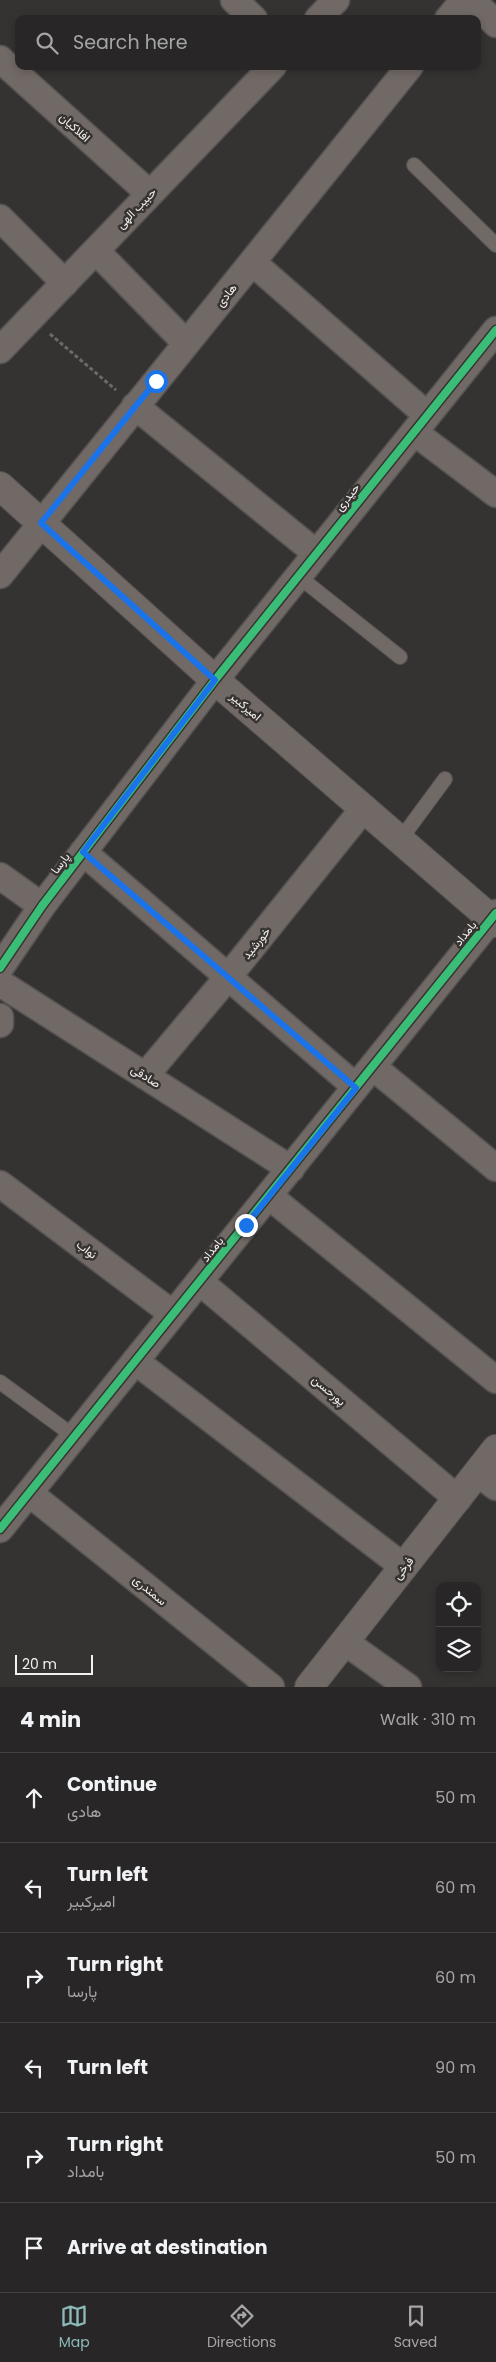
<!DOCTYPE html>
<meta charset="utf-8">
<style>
:root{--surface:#282626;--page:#343232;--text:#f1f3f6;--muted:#a5a5a7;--line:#444343;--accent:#8bbbb9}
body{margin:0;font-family:Poppins,Vazirmatn,sans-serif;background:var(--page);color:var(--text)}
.controls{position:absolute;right:15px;bottom:15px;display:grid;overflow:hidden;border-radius:10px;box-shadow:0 2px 8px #0003}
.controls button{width:45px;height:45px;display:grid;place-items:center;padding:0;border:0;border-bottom:1px solid var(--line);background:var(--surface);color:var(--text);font:25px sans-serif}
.scale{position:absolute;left:15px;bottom:12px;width:78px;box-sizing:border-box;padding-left:5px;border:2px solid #f3f0f0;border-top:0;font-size:14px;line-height:18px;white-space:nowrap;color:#f3f0f0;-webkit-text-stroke:4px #363331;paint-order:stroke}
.stop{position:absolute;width:15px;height:15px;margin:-11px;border:4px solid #1a73e8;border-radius:50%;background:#fff}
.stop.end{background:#1a73e8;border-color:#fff;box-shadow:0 1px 5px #0008}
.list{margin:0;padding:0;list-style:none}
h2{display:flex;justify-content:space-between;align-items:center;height:65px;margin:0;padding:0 20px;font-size:21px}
h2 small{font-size:16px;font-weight:400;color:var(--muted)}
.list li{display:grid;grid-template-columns:32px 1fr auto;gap:15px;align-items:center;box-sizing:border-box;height:90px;padding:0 20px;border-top:1px solid var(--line)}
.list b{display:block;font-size:19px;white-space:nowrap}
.list p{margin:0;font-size:16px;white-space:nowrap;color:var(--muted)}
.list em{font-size:16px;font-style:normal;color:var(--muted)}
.icon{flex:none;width:28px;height:28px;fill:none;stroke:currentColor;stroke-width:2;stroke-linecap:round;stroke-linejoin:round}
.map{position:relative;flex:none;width:496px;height:1687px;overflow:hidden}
.search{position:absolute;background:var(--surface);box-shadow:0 2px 8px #0003;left:15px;right:15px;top:15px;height:55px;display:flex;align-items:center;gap:12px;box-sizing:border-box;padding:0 18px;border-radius:10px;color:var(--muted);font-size:19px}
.sheet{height:605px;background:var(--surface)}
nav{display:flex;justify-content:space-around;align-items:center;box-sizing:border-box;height:70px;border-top:1px solid var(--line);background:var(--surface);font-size:14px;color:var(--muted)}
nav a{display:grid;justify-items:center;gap:2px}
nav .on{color:var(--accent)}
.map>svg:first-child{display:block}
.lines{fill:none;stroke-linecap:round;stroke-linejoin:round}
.service-casing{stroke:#535151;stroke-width:16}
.minor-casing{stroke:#535151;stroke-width:29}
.tertiary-casing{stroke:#535151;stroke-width:30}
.path{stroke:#6e6965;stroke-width:3;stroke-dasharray:4 2.5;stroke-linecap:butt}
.service{stroke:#716965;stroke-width:14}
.minor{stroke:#716965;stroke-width:26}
.tertiary{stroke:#716965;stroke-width:28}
.cycleway-casing{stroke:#363331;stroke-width:11}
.cycleway{stroke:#3abd76;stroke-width:8}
.route{stroke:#1a73e8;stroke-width:6}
.labels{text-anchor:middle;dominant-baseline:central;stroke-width:5;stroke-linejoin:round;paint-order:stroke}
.street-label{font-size:12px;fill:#f3f0f0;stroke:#363331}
</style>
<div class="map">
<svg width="496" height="1687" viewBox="0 0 496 1687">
<rect width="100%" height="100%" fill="#353332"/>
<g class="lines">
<defs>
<path id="service" d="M 414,165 L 496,245
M 298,576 L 400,657
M 400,840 L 445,779
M 0,1382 L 75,1437"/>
<path id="minor" d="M 234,0 L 254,19
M 472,0 L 496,24
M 318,19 L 336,0
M 448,19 L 464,0
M 0,59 L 150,194
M 0,218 L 65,283
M 96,251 L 186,343
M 252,262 L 427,415
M 0,350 L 273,66
M 135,406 L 316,553
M 414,432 L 496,494
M 0,575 L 410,66
M 83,852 L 356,1087
M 0,876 L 42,906
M 0,968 L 42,906 L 215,680 L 496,330
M 0,983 L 291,1169
M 0,1017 L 0,1024
M 373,1067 L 496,1168
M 145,1076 L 228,977 L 364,808
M 0,1184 L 173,1314
M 269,1196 L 496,1380
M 200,1282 L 458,1499
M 135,1361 L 404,1567
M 478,1473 L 496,1487
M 29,1493 L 271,1687
M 0,1529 L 496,913
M 345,1642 L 408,1687"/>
<path id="tertiary" d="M 0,486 L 215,680 L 496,923
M 309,1687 L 496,1449"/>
</defs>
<!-- service casing -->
<use href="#service" class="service-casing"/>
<!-- minor casing -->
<use href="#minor" class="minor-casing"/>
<!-- tertiary casing -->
<use href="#tertiary" class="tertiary-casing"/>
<!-- path -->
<path class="path" d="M 50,334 L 116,390"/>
<!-- service -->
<use href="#service" class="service"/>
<!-- minor -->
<use href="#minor" class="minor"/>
<!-- tertiary -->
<use href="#tertiary" class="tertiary"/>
<defs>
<path id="cycleway" d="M 0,968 L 42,906 L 215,680 L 496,330
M 0,1529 L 496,913"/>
</defs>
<!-- cycleway casing -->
<use href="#cycleway" class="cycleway-casing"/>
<!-- cycleway -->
<use href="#cycleway" class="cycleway"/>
</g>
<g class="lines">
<!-- route -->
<path class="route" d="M 156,381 L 41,523 L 215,680 L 83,852 L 356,1088 L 246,1225"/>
</g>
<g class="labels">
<!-- street labels -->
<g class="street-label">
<text transform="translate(75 127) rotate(42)">افلاکیان</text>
<text transform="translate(136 208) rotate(-46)">حبیب الهی</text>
<text transform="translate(226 295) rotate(-51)">هادی</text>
<text transform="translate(347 497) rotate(-51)">حیدری</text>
<text transform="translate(246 706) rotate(41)">امیرکبیر</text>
<text transform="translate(60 863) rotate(-53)">پارسا</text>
<text transform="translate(465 933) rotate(-51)">بامداد</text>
<text transform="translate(256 943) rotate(-51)">خورشید</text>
<text transform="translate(146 1076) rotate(32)">صادقی</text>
<text transform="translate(87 1249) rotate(37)">نواب</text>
<text transform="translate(212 1249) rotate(-51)">بامداد</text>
<text transform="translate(329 1390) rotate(40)">پورحسن</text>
<text transform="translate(403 1568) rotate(-52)">فرخی</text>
<text transform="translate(150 1590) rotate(39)">سمندری</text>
</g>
</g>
</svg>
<div class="controls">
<button><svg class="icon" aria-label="locate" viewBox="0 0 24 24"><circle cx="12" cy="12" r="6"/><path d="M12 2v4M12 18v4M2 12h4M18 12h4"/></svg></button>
<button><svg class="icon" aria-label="layers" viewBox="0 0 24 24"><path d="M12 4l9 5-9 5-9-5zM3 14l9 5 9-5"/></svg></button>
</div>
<div class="scale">20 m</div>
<div class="stop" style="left:156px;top:381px"></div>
<div class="stop end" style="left:246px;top:1225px"></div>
<div class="search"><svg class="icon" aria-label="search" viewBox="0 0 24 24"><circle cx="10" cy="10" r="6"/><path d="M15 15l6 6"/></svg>Search here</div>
</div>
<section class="sheet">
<h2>4 min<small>Walk · 310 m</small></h2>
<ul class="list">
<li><svg class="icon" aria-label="ahead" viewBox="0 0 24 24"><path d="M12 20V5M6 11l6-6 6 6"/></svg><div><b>Continue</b><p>هادی</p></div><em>50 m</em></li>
<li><svg class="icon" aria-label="left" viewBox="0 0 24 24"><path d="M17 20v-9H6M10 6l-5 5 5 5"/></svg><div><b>Turn left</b><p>امیرکبیر</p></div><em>60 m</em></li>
<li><svg class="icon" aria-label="right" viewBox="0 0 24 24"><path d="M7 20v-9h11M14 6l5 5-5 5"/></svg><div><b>Turn right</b><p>پارسا</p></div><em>60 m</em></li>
<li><svg class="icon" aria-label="left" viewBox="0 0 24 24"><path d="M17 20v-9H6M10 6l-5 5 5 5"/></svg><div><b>Turn left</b></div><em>90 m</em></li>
<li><svg class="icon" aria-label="right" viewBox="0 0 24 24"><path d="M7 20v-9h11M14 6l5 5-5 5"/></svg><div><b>Turn right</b><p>بامداد</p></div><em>50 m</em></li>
<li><svg class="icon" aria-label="arrive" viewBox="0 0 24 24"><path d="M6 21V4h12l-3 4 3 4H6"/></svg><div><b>Arrive at destination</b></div></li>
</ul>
</section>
<nav>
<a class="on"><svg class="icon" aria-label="map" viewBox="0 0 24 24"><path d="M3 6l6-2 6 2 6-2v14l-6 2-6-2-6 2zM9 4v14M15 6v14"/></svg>Map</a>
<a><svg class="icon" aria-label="directions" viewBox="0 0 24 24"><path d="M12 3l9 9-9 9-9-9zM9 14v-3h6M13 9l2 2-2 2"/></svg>Directions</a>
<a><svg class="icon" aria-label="saved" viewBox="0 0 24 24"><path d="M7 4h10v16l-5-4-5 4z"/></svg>Saved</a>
</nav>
